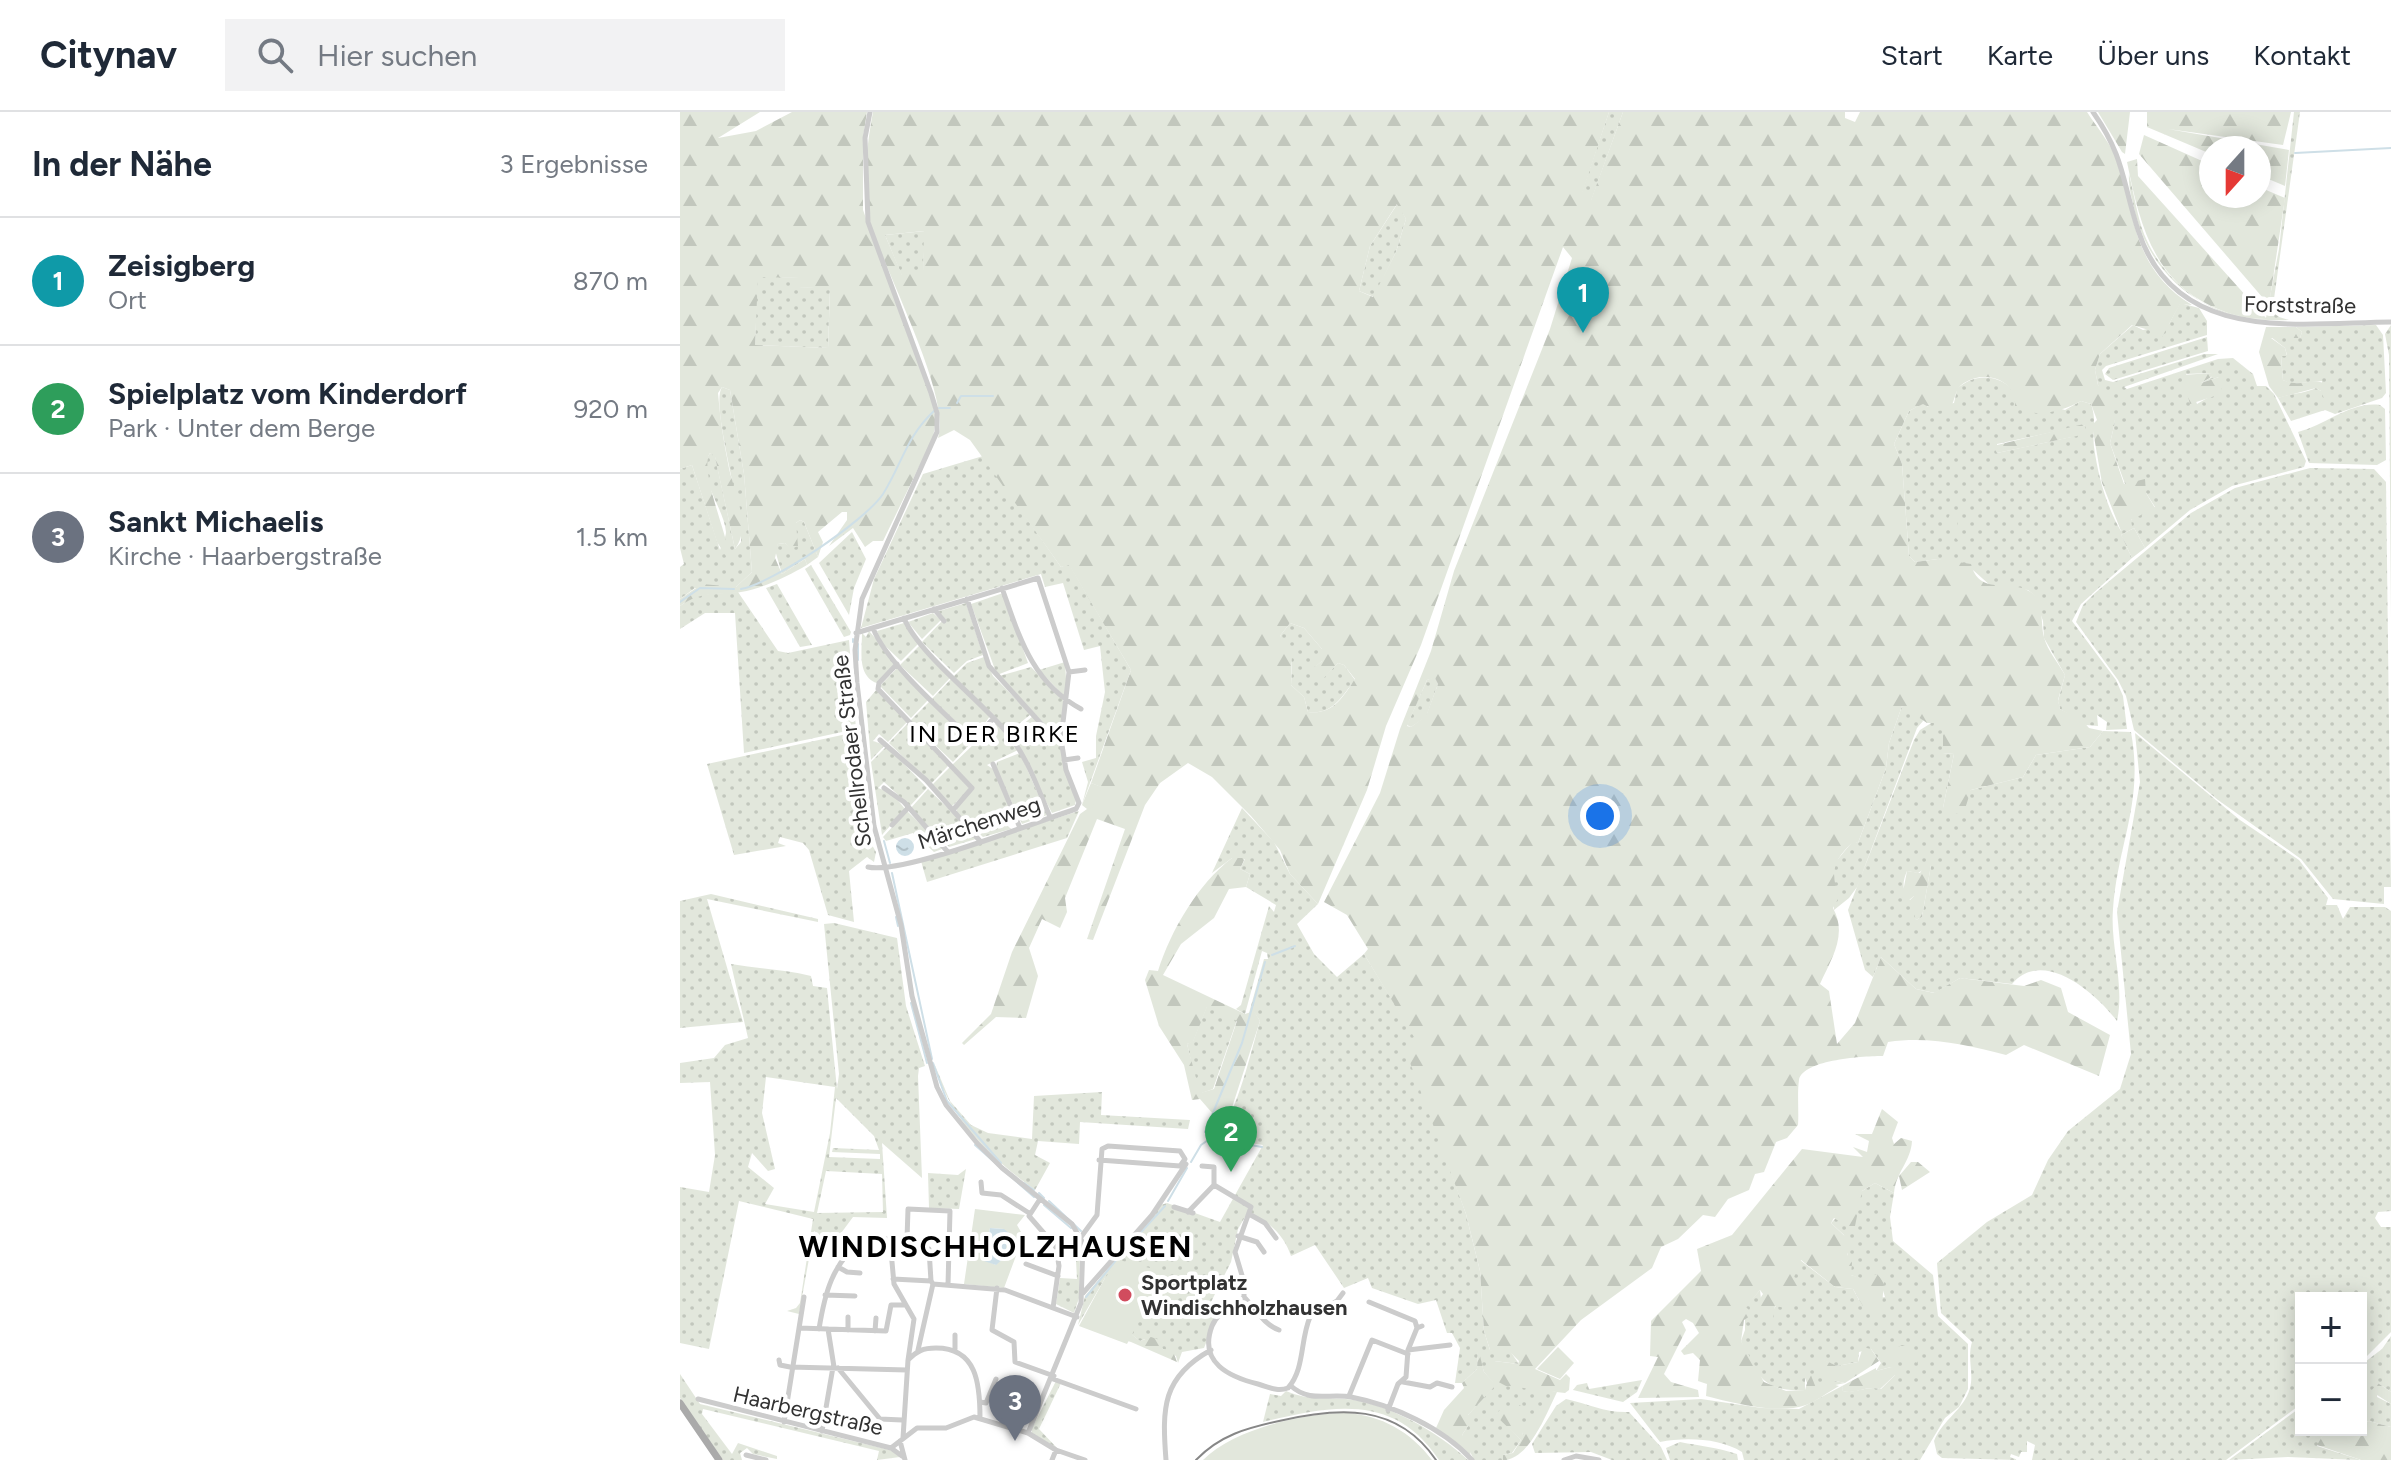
<!DOCTYPE html>
<html lang="de">
<meta charset="utf-8">
<style>
:root{--surface:#fff;--page:#f2f2f3;--text:#1f2937;--muted:#747a83;--line:#e0e1e3;--accent:#b45309}
body{margin:0;font-family:Figtree,sans-serif;background:var(--page);color:var(--text)}
.controls{position:absolute;right:24px;bottom:24px;display:grid;overflow:hidden;border-radius:0px;box-shadow:0 4px 20px #0003}
.controls button{width:72px;height:72px;display:grid;place-items:center;padding:0;border:0;border-bottom:2px solid var(--line);background:var(--surface);color:var(--text);font:40px sans-serif}
.compass{position:absolute;left:1519px;top:24px;width:72px;height:72px;border-radius:50%;background:var(--surface);box-shadow:0 4px 20px #0003;rotate:201deg}
.you{position:absolute;left:920px;top:704px;width:28px;height:28px;margin:-20px;border:6px solid #fff;border-radius:50%;background:#1a73e8;box-shadow:0 0 0 12px #1a73e833}
.badge{display:grid;place-items:center;width:52px;height:52px;border-radius:50%;background:var(--accent);color:#fff;font-size:26px;font-weight:700}
.pin{position:absolute;translate:-50% -66px;filter:drop-shadow(0 2px 4px #0008)}
.pin::after{content:'';position:absolute;top:42px;width:28px;height:24px;background:inherit;clip-path:polygon(0 0,100% 0,50% 100%)}
.list{margin:0;padding:0;list-style:none}
h2{display:flex;justify-content:space-between;align-items:center;height:104px;margin:0;padding:0 32px;font-size:34px}
h2 small{font-size:26px;font-weight:400;color:var(--muted)}
.list li{display:grid;grid-template-columns:52px 1fr auto;gap:24px;align-items:center;box-sizing:border-box;height:128px;padding:0 32px;border-top:2px solid var(--line)}
.list b{display:block;font-size:30px;white-space:nowrap}
.list p{margin:0;font-size:26px;white-space:nowrap;color:var(--muted)}
.list em{font-size:26px;font-style:normal;color:var(--muted)}
.icon{flex:none;width:44px;height:44px;fill:none;stroke:currentColor;stroke-width:2;stroke-linecap:round;stroke-linejoin:round}
.map{position:relative;flex:none;width:1711px;height:1348px;overflow:hidden}
header{display:flex;align-items:center;gap:48px;box-sizing:border-box;height:112px;padding:0 40px;background:var(--surface);border-bottom:2px solid var(--line)}
header strong{font-size:38px}
nav{display:flex;gap:44px;margin-inline-start:auto;font-size:28px}
.search{width:560px;height:72px;background:var(--page);display:flex;align-items:center;gap:20px;box-sizing:border-box;padding:0 28px;border-radius:0px;color:var(--muted);font-size:30px}
main{display:flex}
aside{flex:1;background:var(--surface)}
.map>svg:first-child{display:block}
.grass{fill:url(#grass-dots);fill-rule:evenodd}
.forest{fill:url(#forest-firs);fill-rule:evenodd}
.park{fill:#e2e7dc;fill-rule:evenodd}
.water{fill:url(#water-ripples)}
.lines{fill:none;stroke-linecap:round;stroke-linejoin:round}
.stream{stroke:#cedfe7;stroke-width:2}
.minor{stroke:#ccc;stroke-width:5}
.major{stroke:#aaa;stroke-width:7}
.tram{stroke:#878787;stroke-width:2}
.poi-dot{fill:#d14c5e;stroke:#fff;stroke-width:3}
.labels{text-anchor:middle;dominant-baseline:central;stroke-width:8;stroke-linejoin:round;paint-order:stroke}
.street-label{font-size:22px;fill:#323232;stroke:#fff}
.poi-label{font-size:22px;font-weight:bold;fill:#323232;stroke:#fff;text-anchor:start}
.neighbourhood-label{font-size:24px;letter-spacing:2px;fill:#000;stroke:#fff}
.district-label{font-size:30px;font-weight:bold;letter-spacing:2px;fill:#000;stroke:#fff}
</style>
<header>
<strong>Citynav</strong>
<div class="search"><svg class="icon" aria-label="search" viewBox="0 0 24 24"><circle cx="10" cy="10" r="6"/><path d="M15 15l6 6"/></svg>Hier suchen</div>
<nav><a>Start</a><a>Karte</a><a>Über uns</a><a>Kontakt</a></nav>
</header>
<main>
<aside>
<h2>In der Nähe<small>3 Ergebnisse</small></h2>
<ul class="list">
<li><span class="badge" style="background:#0f9aa8">1</span><div><b>Zeisigberg</b><p>Ort</p></div><em>870 m</em></li>
<li><span class="badge" style="background:#2e9e5b">2</span><div><b>Spielplatz vom Kinderdorf</b><p>Park · Unter dem Berge</p></div><em>920 m</em></li>
<li><span class="badge" style="background:#6b7280">3</span><div><b>Sankt Michaelis</b><p>Kirche · Haarbergstraße</p></div><em>1.5 km</em></li>
</ul>
</aside>
<div class="map">
<svg width="1711" height="1348" viewBox="0 0 1711 1348">
<defs>
<pattern id="grass-dots" width="8" height="8" patternUnits="userSpaceOnUse" patternTransform="scale(2)"><rect width="8" height="8" fill="#e2e7dc"/><path d="M2 2h.1M6 6h.1" fill="none" stroke="#c2c7bd" stroke-width="1.8" stroke-linecap="round"/></pattern>
<pattern id="forest-firs" width="22" height="20" patternUnits="userSpaceOnUse" patternTransform="scale(2)"><rect width="22" height="20" fill="#e2e7dc"/><path d="M5 1l3.5 6h-7zM16 11l3.5 6h-7z" fill="#c2c7bd"/></pattern>
<pattern id="water-ripples" width="26" height="14" patternUnits="userSpaceOnUse" patternTransform="scale(2)"><rect width="26" height="14" fill="#cedfe7"/><path d="M2 4q2-2 4 0t4 0M15 11q2-2 4 0t4 0" fill="none" stroke="#b1c0c7"/></pattern>
</defs>
<rect width="100%" height="100%" fill="#fff"/>
<!-- grass -->
<path class="grass" d="M 929,0 L 943,0 L 911,89 L 901,83 Z
M 1614,0 L 1620,0 L 1593,194 L 1599,205 L 1609,208 C 1537,212 1476,176 1456,104 C 1453,91 1448,75 1449,62 C 1454,82 1457,103 1464,122 C 1483,169 1533,211 1586,206 L 1599,137 Z
M 718,91 L 726,107 L 716,140 L 694,185 L 679,179 L 690,134 Z
M 245,119 L 243,160 L 222,164 L 205,123 Z
M 77,164 L 119,166 L 119,175 L 150,176 L 148,236 L 75,233 Z
M 1500,191 L 1519,196 L 1527,209 L 1527,223 L 1426,254 L 1422,258 L 1425,268 L 1433,270 L 1524,242 L 1538,242 L 1444,275 L 1447,277 L 1538,247 L 1553,246 L 1573,262 L 1577,274 L 1586,274 L 1594,282 L 1626,349 L 1624,355 L 1552,374 L 1510,398 L 1465,436 L 1454,416 L 1441,423 L 1452,446 L 1401,492 L 1392,509 L 1436,568 L 1443,584 L 1447,617 L 1426,618 L 1427,610 L 1417,603 L 1418,614 L 1406,613 L 1380,597 L 1378,589 L 1385,563 L 1364,526 L 1363,509 L 1354,483 L 1348,478 L 1312,475 L 1293,458 L 1258,447 L 1235,450 L 1229,444 L 1222,352 L 1214,332 L 1229,299 L 1244,291 L 1248,295 L 1274,291 L 1277,277 C 1295,260 1323,262 1336,283 L 1385,298 L 1401,289 L 1411,292 C 1417,309 1412,319 1414,335 C 1418,363 1426,394 1441,419 L 1459,400 L 1475,395 L 1466,381 L 1445,372 L 1430,331 L 1435,310 L 1418,273 L 1415,258 L 1420,242 L 1453,213 L 1463,218 L 1489,212 ZM 1532,261 L 1532,265 L 1521,271 L 1539,265 L 1529,285 L 1517,292 L 1506,262 ZM 1405,313 L 1391,325 L 1317,341 L 1317,332 Z
M 1696,213 L 1703,223 L 1706,281 L 1702,286 L 1655,302 L 1645,298 L 1611,309 L 1598,286 C 1611,281 1624,282 1636,276 L 1641,279 L 1642,269 L 1611,272 L 1603,268 L 1601,244 L 1607,243 L 1605,236 L 1591,225 L 1620,226 L 1622,220 L 1616,215 Z
M 1711,213 L 1711,506 L 1709,243 L 1705,222 Z
M 1527,225 L 1528,239 L 1433,268 L 1425,262 L 1429,256 Z
M 42,275 L 50,278 L 64,362 L 72,460 L 55,476 L 15,476 L 0,487 L 0,455 L 4,452 L 0,436 L 0,357 L 12,353 L 40,438 C 42,432 46,425 46,420 C 44,395 15,364 30,341 L 35,344 L 55,437 L 61,430 C 63,397 30,294 42,275 Z
M 1700,293 L 1705,297 L 1706,348 L 1697,353 L 1629,351 L 1618,320 C 1646,313 1671,289 1700,293 Z
M 303,344 L 381,455 L 389,452 L 451,558 L 402,693 L 408,670 L 402,650 L 416,646 L 416,624 L 425,580 L 420,534 L 404,538 L 383,471 L 365,475 L 361,462 L 181,516 L 194,467 L 243,362 Z
M 1630,356 L 1694,357 L 1706,370 L 1711,775 L 1704,775 L 1704,792 L 1653,787 L 1621,747 L 1538,688 L 1454,618 L 1446,584 L 1438,568 L 1396,510 L 1403,493 L 1415,481 L 1511,401 L 1555,376 Z
M 120,408 L 124,410 L 138,445 L 127,453 L 125,447 L 102,462 L 95,438 L 98,432 L 105,431 L 111,436 L 116,411 Z
M 172,420 L 186,447 L 174,476 L 169,503 L 139,451 Z
M 131,453 L 171,520 L 170,523 L 164,525 L 125,457 Z
M 97,472 L 132,533 L 120,535 L 86,476 Z
M 58,480 L 98,539 L 108,541 L 169,528 L 176,617 L 64,641 L 55,501 L 25,501 L 0,517 L 0,494 L 16,483 Z
M 323,481 L 348,551 L 317,563 L 291,492 Z
M 286,491 L 303,543 L 287,549 L 274,561 L 242,530 L 262,509 L 259,499 Z
M 253,501 L 261,508 L 242,527 L 228,510 Z
M 224,511 L 238,532 L 221,549 L 200,529 L 197,519 Z
M 610,511 L 624,516 L 642,537 L 642,549 L 633,557 L 643,566 L 658,551 L 664,553 L 675,568 C 661,585 653,603 628,600 L 624,585 L 611,573 L 612,551 L 600,524 Z
M 189,519 L 214,547 L 214,553 L 197,571 C 177,564 182,539 182,521 L 186,525 Z
M 240,533 L 270,566 L 253,584 L 220,553 Z
M 304,545 L 313,564 L 351,602 L 329,620 L 273,565 L 287,551 Z
M 385,550 L 387,582 L 383,583 L 359,558 Z
M 218,555 L 248,588 L 231,606 L 200,574 Z
M 351,555 L 384,589 L 381,619 L 376,624 L 319,564 Z
M 755,565 L 758,572 L 746,605 L 731,615 L 727,613 L 747,568 Z
M 271,567 L 310,604 L 296,624 L 291,624 L 252,587 Z
M 197,577 L 227,610 L 208,630 L 199,622 L 193,629 L 205,633 L 191,648 L 186,590 Z
M 250,589 L 292,630 L 273,650 L 230,609 Z
M 1222,594 L 1240,602 L 1243,609 L 1237,616 L 1177,775 L 1169,786 L 1154,798 L 1153,753 L 1173,729 L 1178,731 L 1206,656 L 1209,631 Z
M 353,604 L 380,634 L 396,688 L 395,693 L 372,701 L 331,622 Z
M 1256,608 L 1263,611 L 1263,641 L 1274,642 L 1263,696 L 1285,686 L 1291,678 L 1343,665 L 1356,643 L 1410,635 L 1423,619 L 1451,620 C 1464,691 1438,730 1433,797 C 1430,835 1445,872 1437,909 C 1416,881 1363,835 1332,872 L 1280,866 L 1255,881 L 1236,877 L 1201,845 L 1193,865 L 1185,858 L 1168,798 L 1234,628 L 1240,618 ZM 1251,753 L 1242,805 L 1236,808 L 1234,784 L 1230,788 C 1222,778 1222,771 1227,759 L 1238,761 Z
M 228,611 L 268,654 L 251,672 L 209,631 Z
M 316,611 L 338,638 L 307,653 L 313,657 L 333,702 L 322,708 L 331,717 L 303,725 L 277,701 L 277,696 L 294,676 L 272,653 Z
M 176,620 L 191,722 L 188,726 L 196,740 L 194,750 L 187,745 L 169,759 L 174,810 L 148,803 L 129,738 L 123,731 L 100,725 L 98,731 L 106,734 L 54,743 L 27,652 Z
M 1455,621 L 1560,708 L 1619,748 L 1648,786 L 1646,793 L 1657,793 L 1663,807 L 1670,795 L 1705,795 L 1711,799 L 1711,1099 L 1698,1100 L 1695,1106 L 1701,1115 L 1711,1115 L 1711,1220 L 1681,1250 L 1681,1186 L 1621,1186 L 1621,1292 L 1546,1348 L 1352,1348 L 1355,1333 L 1347,1329 L 1347,1340 L 1341,1340 L 1339,1345 L 1331,1342 L 1330,1345 L 1338,1348 L 1262,1346 L 1257,1342 L 1254,1329 C 1263,1307 1284,1298 1290,1276 C 1294,1261 1287,1246 1292,1230 L 1261,1201 L 1257,1151 L 1307,1110 L 1352,1083 L 1368,1048 L 1388,1019 L 1440,977 L 1451,942 L 1437,800 L 1460,670 Z
M 207,634 L 247,676 L 230,694 L 204,670 L 198,676 L 212,681 L 225,697 L 202,723 L 191,650 Z
M 340,641 L 366,700 L 367,703 L 342,712 L 316,656 L 317,650 Z
M 270,655 L 290,677 L 271,695 L 250,675 Z
M 248,677 L 296,723 L 296,727 L 269,735 L 230,697 Z
M 562,696 L 594,730 L 610,762 L 638,792 L 617,812 L 634,842 L 657,865 L 684,842 L 735,925 L 735,959 L 786,1102 L 800,1159 L 804,1219 L 810,1238 L 830,1239 L 839,1252 L 814,1249 L 862,1277 L 877,1280 L 869,1297 L 860,1297 L 847,1322 L 843,1323 L 833,1297 L 816,1302 L 841,1328 L 832,1341 L 823,1343 L 823,1348 L 794,1348 L 782,1323 L 788,1314 L 788,1303 L 815,1273 L 804,1260 L 798,1240 L 797,1257 L 782,1271 L 775,1271 L 780,1236 L 772,1221 L 767,1221 L 756,1188 L 738,1192 L 692,1176 L 688,1166 L 664,1176 L 635,1133 L 611,1144 C 605,1124 588,1108 568,1100 L 558,1117 L 551,1150 L 531,1190 L 540,1195 L 524,1236 L 502,1240 L 498,1251 L 496,1244 L 465,1227 L 460,1229 L 451,1222 L 425,1166 L 398,1213 L 405,1184 L 481,1093 L 487,1091 L 540,1110 L 583,1033 L 525,1024 L 525,1020 L 538,1020 C 557,1004 572,935 580,909 L 574,900 L 569,901 L 584,847 L 588,847 L 587,841 L 582,839 L 565,902 L 556,897 L 561,893 L 589,794 L 594,800 L 596,793 L 566,775 L 570,762 L 560,757 L 565,747 L 552,746 L 532,761 Z
M 227,699 L 261,732 L 262,737 L 254,740 L 233,721 L 206,729 L 203,725 Z
M 399,699 L 387,726 L 247,770 L 241,749 Z
M 31,782 L 138,807 L 138,810 L 27,787 L 63,910 L 0,916 L 0,789 Z
M 154,811 L 217,826 L 226,894 L 245,954 L 239,956 L 238,964 L 242,1066 L 202,1031 L 207,1106 L 173,1105 L 153,1132 L 134,1119 L 119,1202 L 107,1199 L 116,1196 L 120,1191 L 133,1107 L 59,1089 L 29,1237 L 0,1231 L 0,1075 L 29,1080 L 35,1043 L 30,970 L 0,971 L 0,951 L 34,946 L 45,933 L 68,926 L 51,852 C 79,857 105,857 131,864 L 133,874 L 147,876 L 157,977 L 159,962 L 144,812 ZM 86,965 L 155,975 L 150,1021 L 134,1100 L 85,1092 L 94,1076 L 68,1055 L 72,1041 L 88,1059 L 95,1057 L 82,1001 ZM 156,986 L 194,1024 L 199,1038 L 153,1036 L 152,1040 L 200,1042 L 200,1047 L 149,1045 ZM 146,1059 L 202,1062 L 203,1100 L 137,1101 Z
M 527,894 L 557,908 L 533,977 L 519,982 L 507,932 L 513,929 Z
M 254,951 L 270,989 L 291,1013 L 308,1021 L 352,1027 L 354,984 L 422,980 L 421,1003 L 510,1008 L 508,1017 L 400,1010 L 399,1032 L 358,1029 L 355,1043 L 370,1051 L 355,1078 C 311,1046 268,1005 254,951 Z
M 286,1057 L 279,1097 L 249,1096 L 248,1061 L 278,1063 Z
M 1195,1071 L 1214,1081 L 1210,1105 L 1213,1129 L 1253,1163 L 1258,1204 L 1288,1232 L 1288,1277 L 1279,1295 L 1265,1306 L 1240,1348 L 1064,1348 L 1062,1340 C 1040,1326 1005,1325 980,1330 L 950,1291 L 1021,1287 L 1082,1296 L 1119,1297 L 1162,1274 L 1163,1279 C 1176,1282 1186,1273 1201,1277 L 1215,1263 L 1211,1255 L 1196,1259 L 1201,1251 L 1191,1237 L 1179,1240 L 1178,1250 L 1157,1254 L 1138,1246 L 1135,1249 L 1155,1269 L 1165,1271 L 1136,1277 L 1125,1264 L 1125,1278 C 1084,1281 1076,1263 1061,1229 L 1065,1218 L 1065,1195 L 1080,1178 L 1081,1187 L 1093,1199 L 1120,1148 L 1155,1175 L 1173,1177 L 1179,1188 L 1205,1185 L 1202,1175 L 1171,1163 L 1164,1123 L 1151,1111 L 1182,1079 Z
M 395,1130 L 399,1131 L 400,1138 L 399,1186 L 394,1201 L 376,1192 L 380,1166 L 397,1167 Z
M 1711,1224 L 1711,1280 L 1698,1271 L 1697,1285 L 1711,1292 L 1711,1315 L 1689,1309 L 1681,1312 L 1681,1253 L 1702,1237 Z
M 0,1262 L 20,1292 L 210,1338 L 220,1345 L 197,1348 L 199,1339 L 23,1297 L 22,1302 L 52,1342 L 58,1331 L 97,1344 L 97,1347 L 73,1342 L 67,1336 L 60,1341 L 62,1348 L 43,1348 L 0,1286 Z
M 962,1268 L 957,1280 L 943,1290 L 893,1278 L 897,1273 L 907,1271 L 909,1277 Z
M 376,1269 L 381,1271 L 359,1317 L 377,1336 L 352,1321 L 352,1316 Z
M 606,1279 C 631,1289 641,1285 666,1287 C 708,1291 758,1320 788,1348 L 759,1348 C 714,1280 650,1294 583,1310 L 590,1282 L 601,1284 Z
M 886,1287 C 909,1292 925,1301 949,1300 L 981,1335 L 987,1348 L 932,1348 L 911,1340 L 855,1341 L 852,1332 L 876,1294 Z
M 1621,1295 L 1617,1305 L 1621,1306 L 1619,1318 L 1646,1318 L 1637,1334 L 1681,1348 L 1608,1345 L 1549,1348 Z
M 1000,1330 C 1020,1334 1036,1335 1057,1342 L 1058,1348 L 990,1348 L 986,1336 Z"/>
<!-- forest -->
<path class="forest" d="M 0,0 L 80,0 L 38,26 L 76,19 L 112,0 L 187,0 L 183,25 L 183,98 L 250,282 L 256,307 L 253,326 L 203,429 L 193,429 L 185,435 L 173,416 L 149,434 L 167,408 L 167,400 L 162,400 L 138,420 L 143,430 L 138,445 L 124,410 L 120,408 L 116,411 L 118,434 L 111,437 L 105,431 L 98,432 L 95,446 L 102,462 L 125,447 L 127,453 C 108,464 84,476 61,480 C 36,484 23,478 0,494 L 0,487 L 22,472 L 56,475 L 72,460 L 64,362 L 50,278 L 42,275 L 38,281 C 40,305 43,327 48,351 C 52,377 73,413 55,437 L 35,345 L 30,341 C 19,357 46,419 49,442 L 46,444 L 37,430 L 12,353 L 0,357 ZM 78,165 L 119,166 L 119,175 L 150,177 L 148,236 L 75,233 Z
M 193,0 L 929,0 L 902,82 L 911,88 L 943,0 L 1165,0 L 1165,6 L 1175,10 L 1180,0 L 1407,0 C 1418,17 1433,34 1439,54 C 1455,110 1456,159 1512,193 L 1500,192 L 1482,225 L 1479,221 L 1452,213 L 1420,242 L 1415,258 L 1418,273 L 1430,285 L 1435,310 L 1430,331 L 1444,372 L 1465,367 L 1466,381 L 1475,396 L 1451,408 L 1452,414 L 1441,419 L 1422,371 L 1412,313 L 1417,308 L 1411,292 L 1401,289 C 1381,300 1355,307 1335,294 C 1337,268 1305,257 1284,271 C 1274,277 1276,289 1269,298 L 1256,299 L 1243,292 L 1229,299 L 1214,332 L 1222,352 L 1229,444 L 1235,450 L 1258,447 L 1291,452 C 1299,484 1328,467 1349,479 C 1365,487 1360,510 1364,525 C 1367,538 1379,552 1385,563 L 1378,588 L 1380,597 L 1402,608 L 1409,616 L 1423,619 L 1410,635 L 1356,643 L 1343,665 L 1291,678 L 1284,700 L 1271,703 L 1263,696 L 1274,642 L 1263,641 L 1263,611 L 1247,611 L 1222,594 L 1209,631 L 1206,656 L 1178,731 L 1173,730 C 1153,748 1150,760 1159,785 L 1153,796 C 1168,823 1151,847 1140,872 L 1149,879 L 1157,932 L 1175,911 L 1201,845 L 1236,877 L 1254,881 L 1280,866 L 1344,874 L 1361,868 L 1381,876 L 1388,900 L 1430,923 L 1419,964 L 1344,933 L 1326,943 C 1286,933 1250,924 1208,930 L 1203,944 C 1186,944 1123,947 1119,968 C 1117,982 1119,999 1118,1013 L 1107,1026 L 1096,1030 L 1084,1060 L 1075,1062 L 1069,1078 L 1048,1087 L 1035,1105 L 1023,1103 L 998,1127 L 981,1135 L 972,1156 L 901,1208 L 855,1257 L 880,1268 L 886,1262 L 890,1266 L 889,1278 L 885,1281 L 826,1274 L 811,1266 L 808,1256 L 814,1249 L 838,1252 L 839,1249 L 830,1240 L 822,1243 L 810,1238 L 804,1219 L 800,1159 L 786,1102 L 725,937 L 734,925 L 684,842 L 688,837 L 667,803 L 644,790 L 700,681 L 720,617 L 751,539 L 774,459 L 870,217 L 892,146 L 883,135 L 741,533 L 706,614 L 687,678 L 638,792 L 610,762 L 600,738 L 571,704 L 532,665 L 508,651 L 480,671 L 465,693 L 413,828 L 407,827 L 445,717 L 417,707 L 385,786 L 387,800 L 380,816 L 362,807 L 349,836 L 358,864 L 346,906 L 316,905 L 284,933 L 282,931 L 311,902 L 332,840 L 400,702 L 407,697 L 421,675 L 411,671 L 451,558 L 389,453 L 381,455 L 290,328 L 274,318 L 258,326 C 272,286 204,157 190,111 C 181,78 187,32 193,0 ZM 717,92 L 726,107 L 716,140 L 693,185 L 679,179 L 690,134 ZM 244,119 L 243,159 L 222,163 L 205,123 ZM 610,511 L 624,516 L 642,537 L 642,549 L 632,557 L 643,567 L 658,551 L 664,553 L 675,567 C 663,585 653,603 628,600 L 624,585 L 611,573 L 612,541 L 600,524 ZM 755,566 L 758,572 L 746,604 L 731,615 L 727,614 L 747,568 Z
M 1418,0 L 1450,0 L 1445,42 L 1442,40 Z
M 1467,0 L 1611,0 L 1603,33 L 1488,17 L 1609,38 L 1605,74 L 1579,63 L 1579,36 L 1531,36 L 1531,42 L 1467,15 Z
M 1464,23 L 1531,53 L 1531,84 L 1579,84 L 1579,75 L 1605,86 L 1589,193 L 1459,42 Z
M 1457,47 L 1458,64 L 1586,206 C 1567,208 1548,202 1531,194 C 1472,166 1459,109 1447,50 Z
M 1586,215 L 1616,215 L 1622,220 L 1620,226 L 1591,226 L 1605,236 L 1607,244 L 1601,244 L 1603,268 C 1626,279 1640,255 1654,285 L 1652,290 L 1645,289 L 1641,279 L 1636,276 L 1598,286 L 1589,274 L 1579,240 Z
M 1532,261 L 1533,264 L 1521,271 L 1539,265 L 1543,269 L 1541,282 L 1510,292 L 1502,263 Z
M 1404,312 L 1407,320 L 1397,324 L 1317,341 L 1313,334 Z
M 1272,398 L 1275,400 L 1282,433 L 1265,413 Z
M 1454,416 L 1465,436 L 1452,446 L 1441,423 Z
M 552,746 L 565,746 L 560,757 L 570,762 L 566,775 L 549,777 L 534,806 L 501,832 L 483,863 L 565,902 L 574,899 L 580,909 L 546,1014 L 538,1021 L 525,1020 L 533,1002 L 520,987 L 512,988 L 504,953 L 479,914 L 465,868 L 469,858 L 478,859 C 491,818 518,772 552,746 ZM 527,895 L 557,909 L 534,977 L 520,981 L 507,932 L 513,930 Z
M 1247,750 L 1251,753 L 1242,805 L 1236,808 L 1232,795 L 1234,784 L 1229,788 L 1222,785 L 1227,759 L 1240,761 Z
M 1202,997 L 1218,1010 L 1212,1026 L 1214,1032 L 1221,1026 L 1232,1029 C 1231,1049 1216,1060 1214,1081 L 1195,1071 L 1182,1079 L 1174,1119 L 1154,1106 L 1151,1111 L 1171,1130 L 1167,1142 L 1172,1151 L 1171,1163 L 1184,1167 L 1197,1162 L 1204,1170 L 1202,1193 L 1197,1199 L 1183,1194 L 1173,1177 L 1155,1175 L 1121,1148 L 1114,1165 L 1122,1183 L 1105,1196 L 1095,1194 L 1092,1214 L 1075,1194 L 1083,1182 L 1080,1178 L 1066,1195 L 1073,1202 L 1064,1208 L 1061,1229 L 1084,1270 L 1106,1279 L 1125,1278 L 1127,1271 L 1123,1261 L 1128,1256 L 1136,1276 L 1152,1272 L 1159,1274 C 1148,1280 1137,1289 1126,1293 C 1097,1303 1054,1291 1026,1284 L 1027,1272 L 1018,1269 L 1020,1248 L 1013,1241 L 1004,1243 L 1001,1239 L 1019,1221 L 1013,1211 L 1006,1207 L 1002,1210 L 1006,1218 L 984,1262 L 991,1270 L 1018,1278 L 1019,1285 L 958,1286 L 978,1245 L 970,1244 L 971,1209 L 1021,1159 L 1017,1137 L 1052,1123 L 1122,1037 L 1183,1045 L 1173,1035 L 1187,1040 L 1189,1029 L 1175,1022 L 1192,1022 Z
M 1231,1050 L 1238,1050 L 1250,1060 L 1222,1078 L 1219,1064 Z
M 417,1216 L 450,1221 L 460,1229 L 471,1225 L 480,1228 L 483,1237 L 493,1239 L 497,1250 L 451,1230 L 414,1219 Z
M 1222,1233 L 1231,1236 L 1238,1251 L 1224,1245 L 1218,1250 L 1210,1246 L 1207,1241 Z
M 1183,1235 L 1191,1237 L 1199,1249 L 1165,1271 L 1146,1267 L 1134,1249 L 1138,1245 L 1157,1254 L 1178,1250 Z
M 798,1236 L 804,1260 L 816,1273 L 788,1303 L 788,1314 L 782,1323 L 792,1332 L 790,1344 L 756,1316 L 764,1298 L 784,1276 L 782,1271 L 797,1257 Z
M 1211,1255 L 1216,1256 L 1215,1263 L 1200,1277 C 1186,1273 1175,1283 1163,1279 L 1162,1274 L 1196,1256 L 1196,1259 Z
M 1698,1271 L 1711,1280 L 1711,1292 L 1691,1279 Z
M 839,1293 L 845,1296 L 840,1309 L 843,1323 L 860,1296 L 869,1297 C 861,1314 845,1348 823,1348 L 823,1343 L 833,1341 L 841,1328 L 815,1303 L 823,1295 Z
M 1689,1309 L 1711,1315 L 1711,1348 L 1681,1348 L 1637,1333 L 1646,1318 L 1681,1318 L 1681,1312 Z"/>
<!-- park -->
<path class="park" d="M 411,671 L 422,675 L 412,696 L 407,697 L 402,693 Z
M 295,1097 L 345,1103 L 337,1113 L 341,1120 L 337,1131 L 340,1133 L 324,1176 L 284,1172 ZM 310,1116 L 324,1117 L 316,1153 L 304,1148 Z
M 439,1148 L 485,1160 L 447,1232 L 399,1214 L 425,1166 Z
M 878,1235 L 894,1251 L 880,1267 L 857,1257 Z
M 666,1301 C 701,1303 731,1320 752,1348 L 523,1348 C 554,1317 623,1301 666,1301 Z"/>
<!-- water -->
<path class="water" d="M216 735a9 9 0 1 1 18 0a9 9 0 1 1-18 0Z
M 310,1116 L 324,1117 L 329,1121 L 324,1146 L 316,1153 L 304,1149 Z"/>
<g class="lines">
<!-- stream -->
<path class="stream" d="M 1615,41 L 1711,36
M 277,291 L 281,284 L 313,284
M 259,296 L 270,296
M 61,477 C 93,471 185,409 203,382 C 222,352 226,325 254,299
M 0,490 L 20,476 L 54,477
M 173,530 L 173,527
M 178,532 L 178,548
M 204,729 L 210,751
M 212,761 L 252,947
M 216,805 L 218,814
M 592,843 L 615,834
M 231,891 L 247,951
M 253,951 L 267,989 L 321,1051
M 525,1020 L 562,931 L 585,850
M 295,1033 L 354,1085
M 511,1050 L 521,1033 L 531,1026 L 582,1035
M 344,1071 L 354,1078
M 359,1081 L 364,1086
M 369,1089 L 401,1119
M 488,1089 L 507,1056
M 364,1093 L 391,1116
M 439,1144 L 485,1094
M 406,1185 L 437,1147"/>
<!-- minor -->
<path class="minor" d="M 190,0 L 185,26 L 188,110 L 251,281 L 257,301 L 257,320 L 182,487 L 175,538 L 177,571 L 194,714 L 221,813 L 232,884 L 257,975 L 266,993 L 297,1031 L 322,1056 L 392,1112 L 403,1131 L 401,1191 L 348,1321
M 1413,0 C 1445,46 1442,69 1458,118 C 1495,233 1618,211 1711,210
M 322,476 C 339,524 352,571 401,597
M 287,487 L 309,554 L 374,626 L 381,627
M 254,497 L 264,509
M 224,506 C 239,543 302,589 328,622 C 348,646 358,677 370,705
M 193,516 C 205,549 263,600 290,626 L 295,626 L 314,606
M 176,521 L 358,466 L 389,560 L 381,627 L 386,658 L 399,691 L 396,697 C 355,710 222,763 188,755
M 217,552 L 199,571 L 198,577 L 292,676 L 273,698
M 389,560 L 405,558
M 200,628 L 246,668 L 300,729
M 384,648 L 398,646
M 313,652 L 340,716
M 204,676 L 224,690 L 267,739
M 212,713 L 227,697
M 419,1048 L 500,1054
M 522,1054 L 534,1055 L 534,1073 L 571,1095 L 555,1140 L 564,1170 L 564,1185 C 553,1195 538,1199 532,1214 C 518,1251 550,1265 578,1272 C 589,1275 597,1280 608,1276 C 625,1257 620,1228 630,1205 L 657,1189 L 663,1181
M 301,1070 L 302,1081 L 321,1083 L 349,1101
M 360,1087 L 349,1104 L 376,1135 L 379,1154 L 373,1196
M 494,1095 L 513,1101
M 508,1100 L 534,1073
M 569,1102 L 585,1111 L 596,1126
M 558,1124 L 577,1130 L 584,1140
M 401,1125 L 417,1103 L 422,1037 L 428,1034 L 500,1039 L 505,1047 L 500,1054
M 210,1128 L 214,1172 L 234,1207 L 228,1248
M 249,1137 L 251,1169
M 346,1152 L 378,1164
M 158,1155 L 167,1160 L 180,1161
M 213,1167 L 251,1169 L 253,1172 L 238,1238
M 253,1172 L 325,1178 L 397,1205
M 317,1176 L 312,1218 L 334,1230 L 335,1250 L 374,1264
M 403,1181 L 472,1103 L 506,1052
M 145,1183 L 175,1184
M 564,1185 C 576,1197 583,1212 599,1218
M 689,1190 L 735,1209 L 737,1216
M 578,1198 L 597,1189
M 119,1216 L 206,1219 L 211,1193 L 226,1193
M 139,1217 C 145,1180 152,1153 182,1127 L 227,1127 L 228,1097 L 270,1099 L 268,1173
M 148,1217 L 154,1255
M 168,1218 L 168,1205
M 195,1219 L 196,1206
M 275,1237 L 275,1223
M 728,1238 L 770,1233
M 99,1248 L 100,1253 L 110,1255 L 227,1258
M 158,1256 L 200,1307 L 222,1308
M 373,1267 L 456,1297
M 723,1270 L 750,1275 L 757,1271 L 772,1275
M 611,1274 C 630,1291 649,1281 671,1285 C 713,1293 763,1316 792,1348
M 669,1284 L 692,1228 L 728,1242
M 18,1287 L 211,1336 L 222,1344
M 300,1290 L 306,1291 L 316,1267
M 708,1298 L 718,1272 L 726,1265 L 728,1238 L 737,1216 L 742,1214
M 104,1310 L 124,1185
M 142,1319 L 153,1255
M 223,1326 L 228,1248 C 237,1239 243,1236 256,1236 C 297,1236 300,1272 300,1306
M 220,1329 L 225,1348
M 211,1336 L 237,1316 L 266,1316 L 294,1305 L 348,1321 L 376,1338 L 405,1348
M 66,1343 L 86,1348
M 372,1348 L 376,1338
M 486,1348 C 482,1296 482,1265 531,1238
M 884,1348 L 896,1344 L 919,1348"/>
<!-- major -->
<path class="major" d="M 0,1291 L 39,1348"/>
<!-- tram -->
<path class="tram" d="M 516,1348 C 540,1323 567,1316 599,1309 C 659,1295 717,1291 756,1348"/>
</g>
<!-- markers -->
<circle class="poi-dot" cx="445" cy="1183" r="8"/>
<g class="labels">
<!-- street labels -->
<g class="street-label">
<text transform="translate(1620 193) rotate(1)">Forststraße</text>
<text transform="translate(172 639) rotate(-97)">Schellrodaer Straße</text>
<text transform="translate(299 711) rotate(-18)">Märchenweg</text>
<text transform="translate(128 1299) rotate(13)">Haarbergstraße</text>
</g>
<!-- poi labels -->
<g class="poi-label">
<text x="461" y="1170">Sportplatz<tspan x="461" dy="25">Windischholzhausen</tspan></text>
</g>
<!-- neighbourhood labels -->
<g class="neighbourhood-label">
<text x="315" y="621">IN DER BIRKE</text>
</g>
<!-- district labels -->
<g class="district-label">
<text x="316" y="1134">WINDISCHHOLZHAUSEN</text>
</g>
</g>
</svg>
<div class="controls">
<button>+</button>
<button>−</button>
</div>
<svg class="compass" viewBox="-18 -18 36 36"><path d="M0-13l5 13h-10z" fill="#e53935"/><path d="M0 13l5-13h-10z" fill="#747a83"/></svg>
<div class="you"></div>
<div class="pin badge" style="left:903px;top:221px;background:#0f9aa8">1</div>
<div class="pin badge" style="left:551px;top:1060px;background:#2e9e5b">2</div>
<div class="pin badge" style="left:335px;top:1329px;background:#6b7280">3</div>
</div>
</main>
